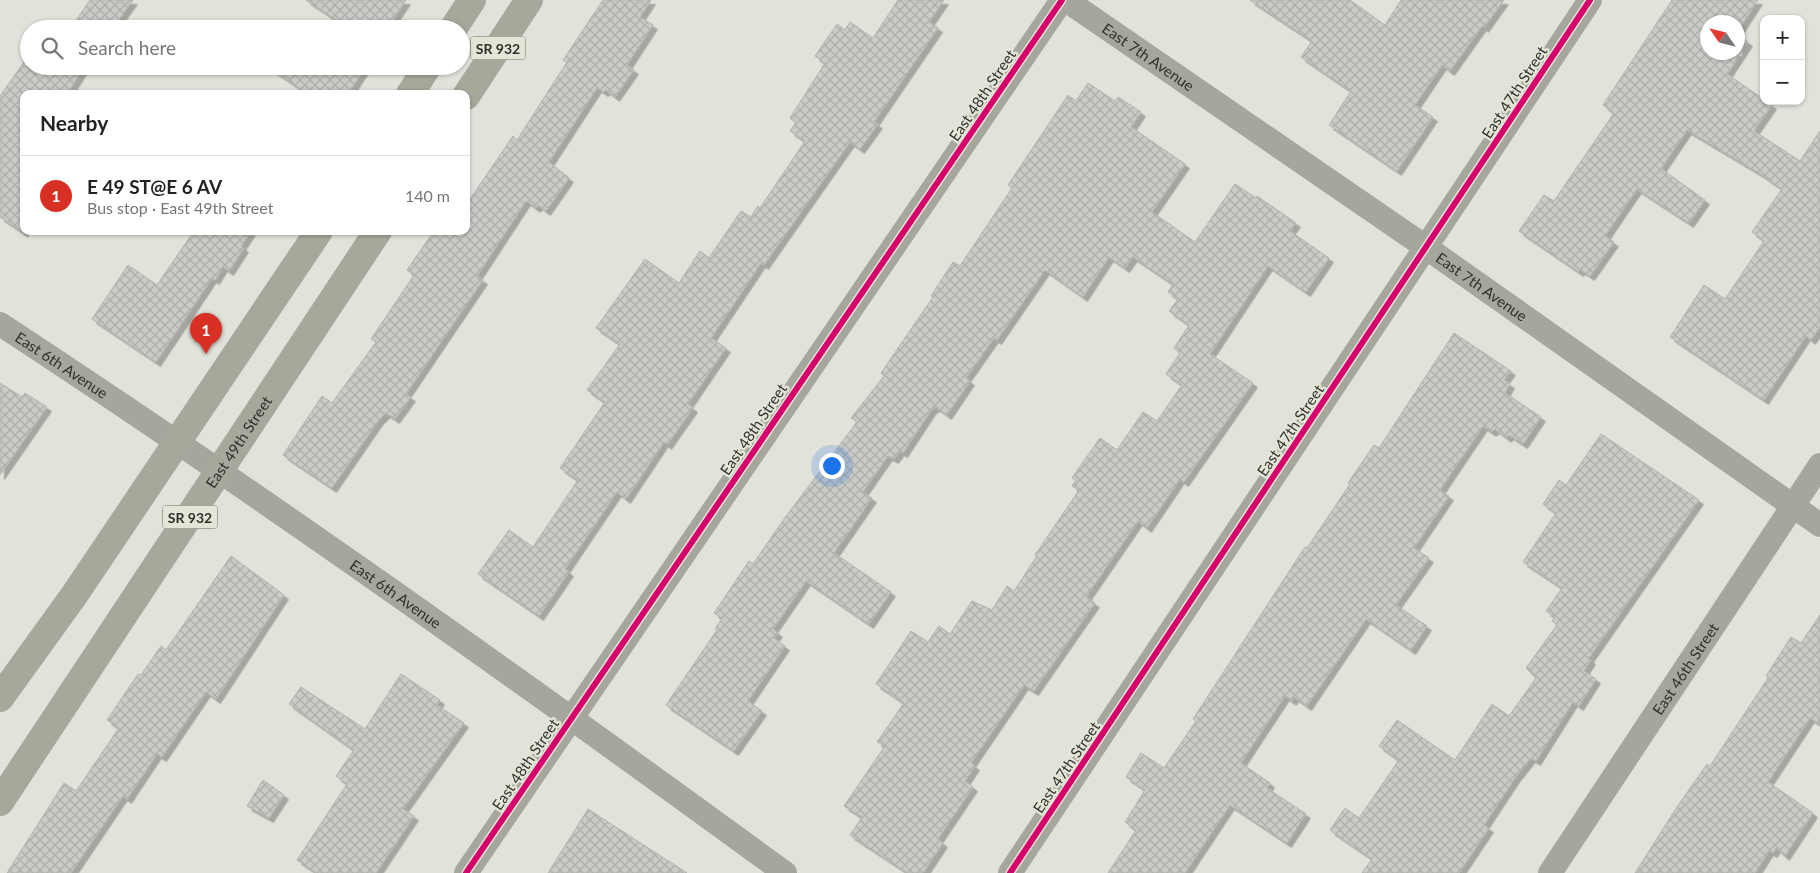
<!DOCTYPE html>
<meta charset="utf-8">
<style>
:root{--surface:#fff;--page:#f2f2f2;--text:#222;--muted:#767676;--line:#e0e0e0;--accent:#d93025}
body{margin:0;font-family:Lato,sans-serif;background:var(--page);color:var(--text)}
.controls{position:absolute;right:15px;top:15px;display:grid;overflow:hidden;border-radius:10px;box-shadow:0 1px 4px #0004}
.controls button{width:45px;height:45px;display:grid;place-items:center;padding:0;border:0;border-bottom:1px solid var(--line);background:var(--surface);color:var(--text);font:25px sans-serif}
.compass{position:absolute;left:1700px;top:15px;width:45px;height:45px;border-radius:50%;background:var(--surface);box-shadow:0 1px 4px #0004;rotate:305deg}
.you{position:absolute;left:831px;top:465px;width:18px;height:18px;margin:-12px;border:4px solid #fff;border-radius:50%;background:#1a73e8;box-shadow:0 0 0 8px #1a73e833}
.badge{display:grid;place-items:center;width:32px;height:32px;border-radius:50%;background:var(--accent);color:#fff;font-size:16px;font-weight:700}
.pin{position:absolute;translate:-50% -41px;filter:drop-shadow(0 1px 2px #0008)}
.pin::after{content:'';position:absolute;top:26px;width:18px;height:15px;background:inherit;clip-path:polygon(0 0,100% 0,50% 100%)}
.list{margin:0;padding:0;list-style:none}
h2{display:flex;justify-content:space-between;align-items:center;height:65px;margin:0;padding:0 20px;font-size:21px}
h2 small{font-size:16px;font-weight:400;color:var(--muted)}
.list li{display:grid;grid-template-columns:32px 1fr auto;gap:15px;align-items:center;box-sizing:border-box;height:80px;padding:0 20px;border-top:1px solid var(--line)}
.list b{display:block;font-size:19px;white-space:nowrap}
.list p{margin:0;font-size:16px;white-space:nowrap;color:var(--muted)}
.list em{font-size:16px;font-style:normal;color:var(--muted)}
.icon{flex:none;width:28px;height:28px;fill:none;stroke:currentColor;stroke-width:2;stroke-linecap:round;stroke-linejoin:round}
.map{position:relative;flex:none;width:1820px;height:873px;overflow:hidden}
.search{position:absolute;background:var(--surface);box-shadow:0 1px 4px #0004;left:20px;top:20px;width:450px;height:55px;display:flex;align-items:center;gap:12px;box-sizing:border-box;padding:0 18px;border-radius:28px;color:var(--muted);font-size:19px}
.panel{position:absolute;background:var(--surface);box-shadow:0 1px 4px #0004;left:20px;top:90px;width:450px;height:145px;border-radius:10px}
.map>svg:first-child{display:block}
.building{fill:url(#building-cross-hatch);stroke:#b2b3ad;filter:url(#shadow)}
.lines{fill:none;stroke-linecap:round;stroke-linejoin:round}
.minor{stroke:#a5a69c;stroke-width:24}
.primary{stroke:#a6a89b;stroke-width:28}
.cycleway-casing{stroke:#e3e6d7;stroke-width:9}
.cycleway{stroke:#d6006c;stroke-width:6}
.labels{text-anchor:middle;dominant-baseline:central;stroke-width:4.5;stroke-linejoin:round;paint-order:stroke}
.shield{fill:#e3e6d7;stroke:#65675f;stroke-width:1}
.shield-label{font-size:14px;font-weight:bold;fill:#2f302b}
.street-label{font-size:15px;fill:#2f302b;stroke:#e3e6d7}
</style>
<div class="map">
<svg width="1820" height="873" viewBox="0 0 1820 873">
<defs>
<pattern id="building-cross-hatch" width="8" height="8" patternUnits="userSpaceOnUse" patternTransform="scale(1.25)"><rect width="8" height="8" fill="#cacbc6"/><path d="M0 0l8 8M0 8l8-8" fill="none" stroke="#aeafaa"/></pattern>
<filter id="shadow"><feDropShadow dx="4.5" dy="4.5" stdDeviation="0" flood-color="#0004"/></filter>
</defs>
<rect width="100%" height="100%" fill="#e1e2da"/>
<!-- building -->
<path class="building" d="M 90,0 L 133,0 L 115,25 L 120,29 L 70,29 Z
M 306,0 L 406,0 L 387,29 L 350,29 Z
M 603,0 L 651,0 L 640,17 L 653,25 L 627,65 L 634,70 L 615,97 L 606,90 L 604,92 L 597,88 L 549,162 L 569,178 L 546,211 L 538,205 L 536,208 L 526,201 L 477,276 L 483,280 L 406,394 L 411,397 L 395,419 L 386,413 L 378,421 L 332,488 L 283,455 L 322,396 L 332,403 L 376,342 L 371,339 L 414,275 L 407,270 L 434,231 L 466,231 L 466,205 L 513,136 L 517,140 L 567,62 L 563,60 Z
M 898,0 L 944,0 L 929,22 L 938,28 L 874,122 L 878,124 L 860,149 L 850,142 L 764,265 L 761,263 L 711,338 L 726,348 L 688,404 L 693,408 L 667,445 L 664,442 L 626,499 L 617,492 L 565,569 L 569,572 L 539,616 L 478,574 L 509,530 L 533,547 L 578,480 L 560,468 L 605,402 L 587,390 L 620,344 L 596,328 L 645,259 L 679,283 L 700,251 L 709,258 L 741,211 L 751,217 L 758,206 L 760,208 L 805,141 L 790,131 L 796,123 L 790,118 L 825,63 L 815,56 L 837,24 L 845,30 L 850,22 L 873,38 Z
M 1250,0 L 1350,0 L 1385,25 L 1401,0 L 1504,0 L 1484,28 L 1482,26 L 1450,71 L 1442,65 L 1415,105 L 1433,117 L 1397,171 L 1329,125 L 1351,91 L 1301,57 L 1312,41 Z
M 1672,0 L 1758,0 L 1738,31 L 1738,22 L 1708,22 L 1708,52 L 1738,52 L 1738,35 L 1748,42 L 1727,74 L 1772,105 L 1754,131 L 1800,161 L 1820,131 L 1820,327 L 1811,340 L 1806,336 L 1764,400 L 1670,337 L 1704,285 L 1725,299 L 1764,241 L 1752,232 L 1782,189 L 1759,173 L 1687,130 L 1662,167 L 1663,170 L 1705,200 L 1689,223 L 1637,189 L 1605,236 L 1614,242 L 1590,276 L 1581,270 L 1579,272 L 1519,231 L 1544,195 L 1554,201 L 1614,113 L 1603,105 Z
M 24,62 L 24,66 L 85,66 L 67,94 L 24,94 L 24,233 L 0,217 L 0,96 Z
M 267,66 L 366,66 L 348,94 L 308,94 Z
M 1088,83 L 1115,101 L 1118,97 L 1141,112 L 1131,127 L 1185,164 L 1152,212 L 1195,242 L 1235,184 L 1256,198 L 1257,196 L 1296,223 L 1290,231 L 1329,258 L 1306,292 L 1268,266 L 1210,354 L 1253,383 L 1184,482 L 1180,479 L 1147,528 L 1138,521 L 1088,594 L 1087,598 L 1095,603 L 1072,636 L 1034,691 L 1024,685 L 971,763 L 975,766 L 965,781 L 973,787 L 938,839 L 943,843 L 923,873 L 908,873 L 850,835 L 862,817 L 844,806 L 885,746 L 877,742 L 904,703 L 876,684 L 911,631 L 928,642 L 939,626 L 950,634 L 972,601 L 992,610 L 1007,586 L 1014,591 L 1037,556 L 1035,555 L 1079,490 L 1072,486 L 1076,480 L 1072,478 L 1100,438 L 1117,450 L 1143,412 L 1157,421 L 1182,385 L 1166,374 L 1180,353 L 1174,348 L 1189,325 L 1169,311 L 1178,299 L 1168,292 L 1173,284 L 1133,257 L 1125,268 L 1109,257 L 1083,297 L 1045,270 L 997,340 L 994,338 L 966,378 L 970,381 L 947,415 L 936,407 L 932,409 L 903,453 L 900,451 L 894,459 L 888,456 L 863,492 L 872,498 L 834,553 L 891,592 L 869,624 L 806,581 L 773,629 L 778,633 L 774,638 L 785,646 L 748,701 L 762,711 L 734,751 L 666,705 L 717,630 L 715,629 L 722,618 L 714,613 L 749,561 L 753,564 L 784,519 L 857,422 L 851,418 L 884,376 L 881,373 L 933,297 L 931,296 L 953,262 L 960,266 L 1012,188 L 1008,185 L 1068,95 L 1076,101 Z
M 194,231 L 251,231 L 241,246 L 244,248 L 229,271 L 223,267 L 215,280 L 212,278 L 156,362 L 92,319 L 128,265 L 157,285 Z
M 1454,333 L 1511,371 L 1504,380 L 1510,384 L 1505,393 L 1541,417 L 1523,444 L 1509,435 L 1507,438 L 1495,429 L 1492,432 L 1483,426 L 1440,490 L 1449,496 L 1414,548 L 1429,558 L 1396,605 L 1427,626 L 1411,650 L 1366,619 L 1307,706 L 1294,697 L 1292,701 L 1285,696 L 1241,763 L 1270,783 L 1267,788 L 1306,814 L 1287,843 L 1230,805 L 1185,873 L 1108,873 L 1136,830 L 1125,822 L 1145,790 L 1126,777 L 1141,753 L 1164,768 L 1196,721 L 1193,719 L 1305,547 L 1307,548 L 1350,484 L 1348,483 L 1374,445 L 1379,448 Z
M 0,383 L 22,397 L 25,393 L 47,407 L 0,475 Z
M 1601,434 L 1699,500 L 1589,658 L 1591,660 L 1584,671 L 1596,679 L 1579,706 L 1573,702 L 1536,761 L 1531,758 L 1515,778 L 1484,825 L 1489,828 L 1459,873 L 1362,873 L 1372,859 L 1330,830 L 1345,808 L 1359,818 L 1399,760 L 1379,746 L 1397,720 L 1455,760 L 1492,704 L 1509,716 L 1536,678 L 1526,668 L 1557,625 L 1552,621 L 1555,617 L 1546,611 L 1562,588 L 1523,562 L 1556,513 L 1543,504 L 1559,480 L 1566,485 Z
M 231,556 L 284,595 L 216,699 L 206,692 L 162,757 L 157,754 L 127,799 L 123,796 L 71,873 L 7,873 L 64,783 L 76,791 L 119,728 L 107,720 L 138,674 L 141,675 L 161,646 L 166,650 Z
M 1820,615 L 1820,724 L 1810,718 L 1768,782 L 1813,813 L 1785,856 L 1776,848 L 1773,853 L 1769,851 L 1755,873 L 1635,873 L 1677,807 L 1707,764 L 1710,766 L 1768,678 L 1766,676 L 1791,637 L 1801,643 Z
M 401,674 L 440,700 L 437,705 L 464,723 L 403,809 L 414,816 L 376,873 L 317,873 L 297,860 L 347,784 L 336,776 L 354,750 L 289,704 L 301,687 L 365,729 Z
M 263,780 L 284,795 L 269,818 L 247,806 Z
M 588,809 L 687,873 L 548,873 Z"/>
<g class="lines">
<!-- minor -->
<g class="minor">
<path id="s1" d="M 1066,0 L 1427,248 L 1820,525"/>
<path id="s2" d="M 0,324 C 267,499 527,685 785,873"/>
<path d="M 466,873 L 1062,0"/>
<path d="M 1010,873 L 1590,0"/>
<path id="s3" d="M 1550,873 L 1820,465"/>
</g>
<!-- primary -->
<g class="primary">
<path d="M 453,29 L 472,0"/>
<path d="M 410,94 L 428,66"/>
<path d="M 466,96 L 529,0"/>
<path d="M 0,698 L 75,594 L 319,231"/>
<path id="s4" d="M 0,802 L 378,231"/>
</g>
<defs>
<path id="cycleway" d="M 466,873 L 1062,0
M 1010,873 L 1590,0"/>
</defs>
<!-- cycleway casing -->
<use href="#cycleway" class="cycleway-casing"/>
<!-- cycleway -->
<use href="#cycleway" class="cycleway"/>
</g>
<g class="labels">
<!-- shield labels -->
<g class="shield">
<rect x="470.5" y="36.5" width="55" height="23" rx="4"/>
<rect x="162.5" y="505.5" width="55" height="23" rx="4"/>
</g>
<g class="shield-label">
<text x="498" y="48">SR 932</text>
<text x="190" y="517">SR 932</text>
</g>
<!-- street labels -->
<g class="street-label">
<text stroke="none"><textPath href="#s1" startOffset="100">East 7th Avenue</textPath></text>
<text transform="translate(1514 92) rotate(-57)">East 47th Street</text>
<text transform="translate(982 95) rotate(-56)">East 48th Street</text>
<text stroke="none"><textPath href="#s1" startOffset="505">East 7th Avenue</textPath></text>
<text stroke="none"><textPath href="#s2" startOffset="74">East 6th Avenue</textPath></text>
<text transform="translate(753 429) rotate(-56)">East 48th Street</text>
<text transform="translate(1290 430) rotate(-56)">East 47th Street</text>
<text stroke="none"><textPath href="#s4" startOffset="432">East 49th Street</textPath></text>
<text stroke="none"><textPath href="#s2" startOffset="479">East 6th Avenue</textPath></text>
<text stroke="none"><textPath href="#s3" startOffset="245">East 46th Street</textPath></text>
<text transform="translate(525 764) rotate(-56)">East 48th Street</text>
<text transform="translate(1066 767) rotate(-56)">East 47th Street</text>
</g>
</g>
</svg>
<div class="controls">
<button>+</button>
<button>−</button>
</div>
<svg class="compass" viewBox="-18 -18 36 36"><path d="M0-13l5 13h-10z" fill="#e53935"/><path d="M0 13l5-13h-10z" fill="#767676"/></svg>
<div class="you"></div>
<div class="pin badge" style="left:206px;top:354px">1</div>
<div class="search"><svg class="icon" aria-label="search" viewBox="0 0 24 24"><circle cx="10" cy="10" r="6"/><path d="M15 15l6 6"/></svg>Search here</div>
<section class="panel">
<h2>Nearby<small></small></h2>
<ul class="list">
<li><span class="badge">1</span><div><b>E 49 ST@E 6 AV</b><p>Bus stop · East 49th Street</p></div><em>140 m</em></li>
</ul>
</section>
</div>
